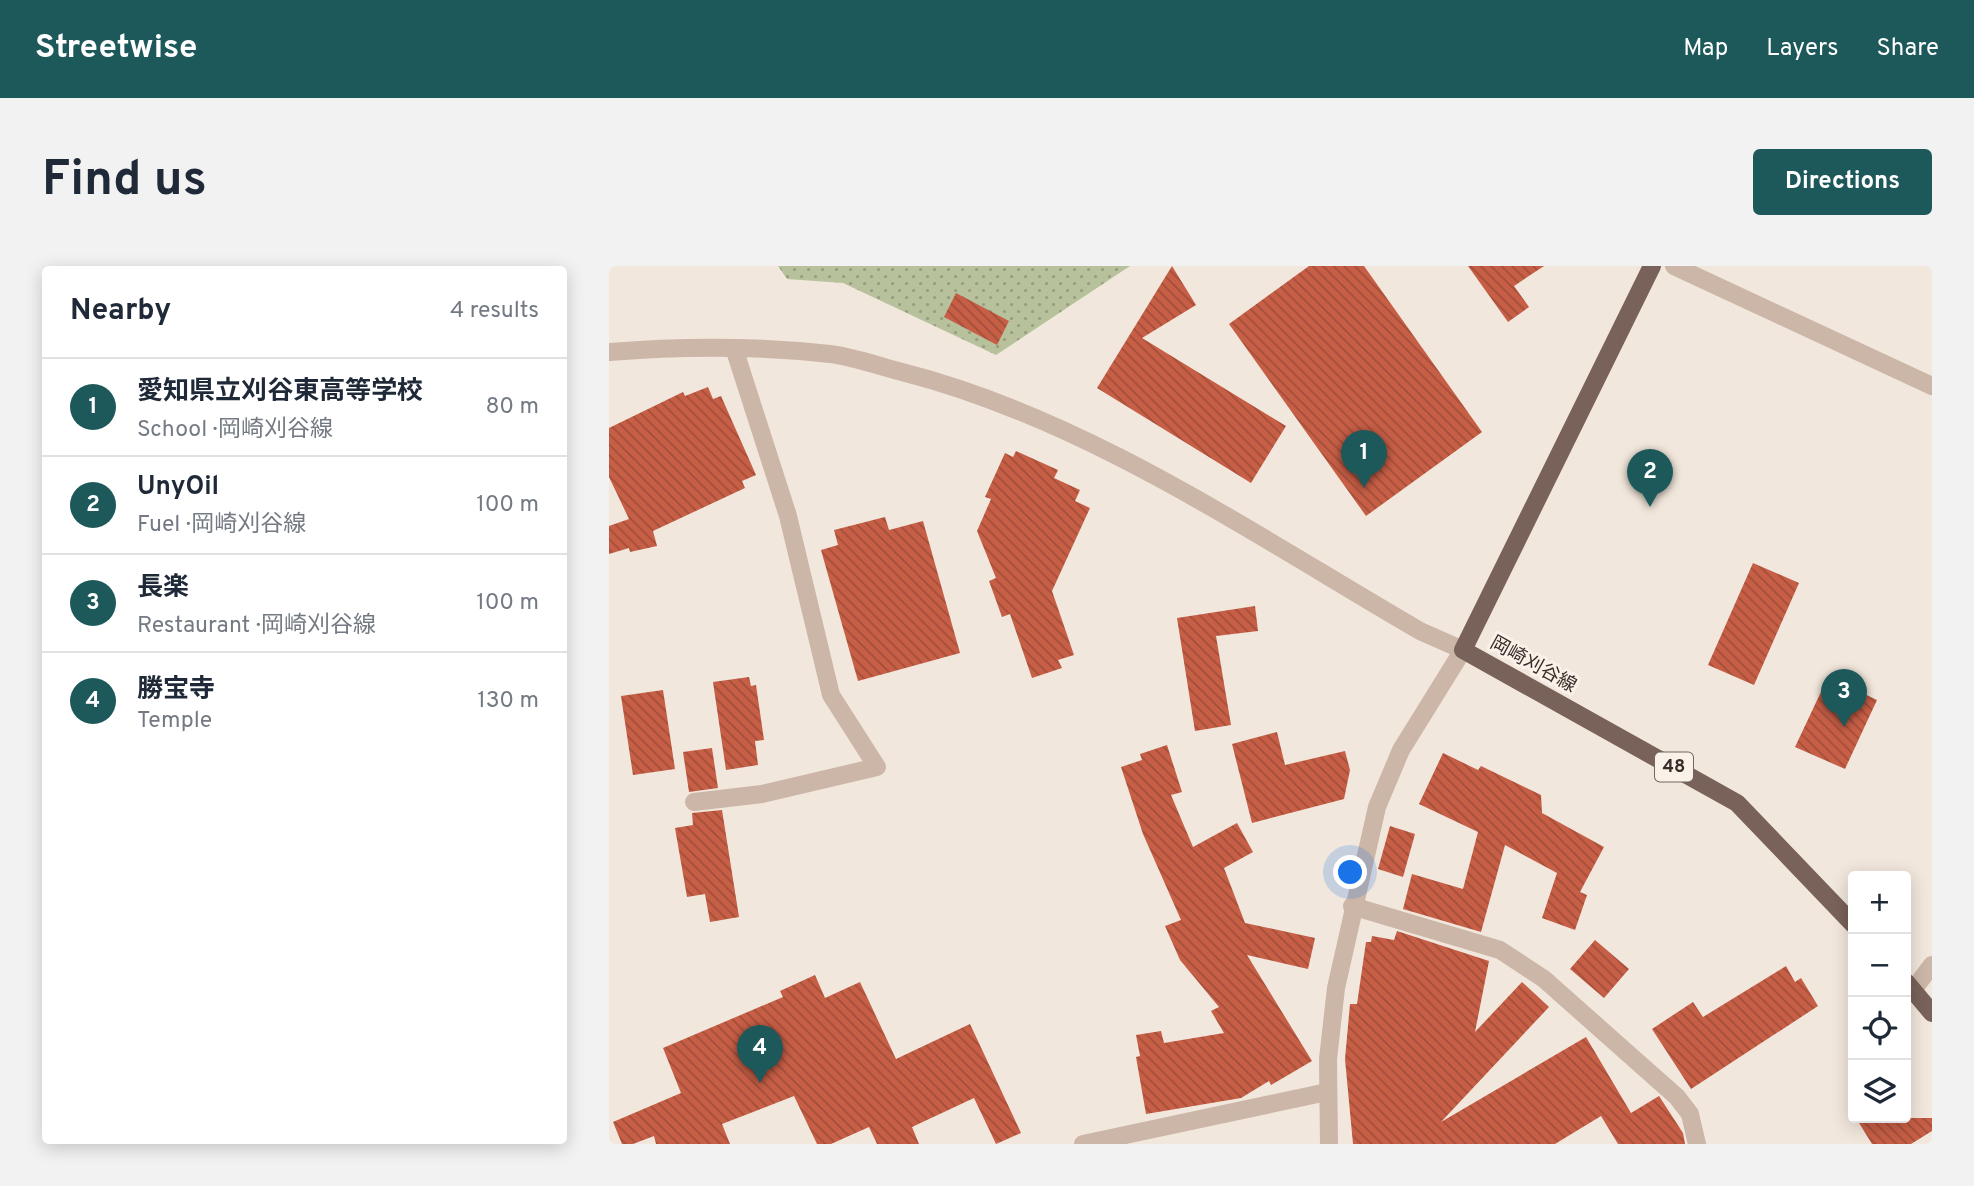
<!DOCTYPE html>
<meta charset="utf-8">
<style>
:root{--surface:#fff;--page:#f2f2f3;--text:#1f2937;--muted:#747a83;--line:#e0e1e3;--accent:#1d595a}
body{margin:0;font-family:Overpass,"Noto Sans JP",sans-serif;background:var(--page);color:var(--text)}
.controls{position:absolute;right:21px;bottom:21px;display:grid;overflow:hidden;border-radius:7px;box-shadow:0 4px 18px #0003}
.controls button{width:63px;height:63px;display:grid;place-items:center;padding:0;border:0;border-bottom:2px solid var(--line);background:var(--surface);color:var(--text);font:35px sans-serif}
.you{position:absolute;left:742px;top:607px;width:24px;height:24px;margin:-18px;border:5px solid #fff;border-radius:50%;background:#1a73e8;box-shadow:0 0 0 10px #1a73e833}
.badge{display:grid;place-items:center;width:46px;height:46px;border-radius:50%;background:var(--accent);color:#fff;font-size:23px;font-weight:700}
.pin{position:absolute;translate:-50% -58px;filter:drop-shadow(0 2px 4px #0008)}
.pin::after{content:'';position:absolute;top:37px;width:24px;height:21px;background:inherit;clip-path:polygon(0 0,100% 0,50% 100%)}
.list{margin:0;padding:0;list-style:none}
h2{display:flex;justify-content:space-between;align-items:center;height:91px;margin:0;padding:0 28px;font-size:30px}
h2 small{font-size:23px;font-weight:400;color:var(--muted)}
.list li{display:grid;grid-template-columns:46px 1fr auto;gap:21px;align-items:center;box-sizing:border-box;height:98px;padding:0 28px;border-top:2px solid var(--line)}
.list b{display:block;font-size:26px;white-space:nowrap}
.list p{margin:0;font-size:23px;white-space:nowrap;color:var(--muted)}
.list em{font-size:23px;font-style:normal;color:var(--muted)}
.icon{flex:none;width:38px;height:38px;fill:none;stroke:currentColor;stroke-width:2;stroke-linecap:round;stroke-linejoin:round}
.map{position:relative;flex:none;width:1323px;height:878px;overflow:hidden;border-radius:7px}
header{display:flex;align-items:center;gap:42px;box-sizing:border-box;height:98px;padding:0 35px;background:var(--accent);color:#fff}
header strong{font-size:33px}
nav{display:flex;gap:38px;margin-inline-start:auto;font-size:24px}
.intro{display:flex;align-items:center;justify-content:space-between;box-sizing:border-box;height:168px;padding:0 42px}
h1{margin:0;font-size:49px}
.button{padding:18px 32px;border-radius:7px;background:var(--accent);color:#fff;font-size:24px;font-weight:700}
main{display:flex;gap:42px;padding:0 42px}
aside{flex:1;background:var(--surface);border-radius:7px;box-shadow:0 4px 18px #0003}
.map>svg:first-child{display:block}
.green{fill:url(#green-dots)}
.building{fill:url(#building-back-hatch)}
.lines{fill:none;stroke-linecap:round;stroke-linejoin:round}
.minor{stroke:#cbb6a8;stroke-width:18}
.tertiary{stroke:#cbb6a8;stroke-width:18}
.primary{stroke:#796259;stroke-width:18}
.labels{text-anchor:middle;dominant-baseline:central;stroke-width:6;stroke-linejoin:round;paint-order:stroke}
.shield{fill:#faf1e9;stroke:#726762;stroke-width:2}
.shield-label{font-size:18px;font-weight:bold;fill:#372c28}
.street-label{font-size:19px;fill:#372c28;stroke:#faf1e9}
</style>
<header>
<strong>Streetwise</strong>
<nav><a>Map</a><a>Layers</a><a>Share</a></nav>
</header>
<div class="intro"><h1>Find us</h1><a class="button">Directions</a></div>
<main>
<aside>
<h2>Nearby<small>4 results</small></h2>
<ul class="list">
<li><span class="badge">1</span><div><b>愛知県立刈谷東高等学校</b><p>School · 岡崎刈谷線</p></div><em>80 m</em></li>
<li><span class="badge">2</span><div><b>UnyOil</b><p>Fuel · 岡崎刈谷線</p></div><em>100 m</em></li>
<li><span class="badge">3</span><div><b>長楽</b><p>Restaurant · 岡崎刈谷線</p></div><em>100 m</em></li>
<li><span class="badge">4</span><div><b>勝宝寺</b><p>Temple</p></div><em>130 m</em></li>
</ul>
</aside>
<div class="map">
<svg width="1323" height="878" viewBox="0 0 1323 878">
<defs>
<pattern id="green-dots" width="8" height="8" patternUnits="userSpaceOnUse" patternTransform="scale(1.75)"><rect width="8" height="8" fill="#b7c29c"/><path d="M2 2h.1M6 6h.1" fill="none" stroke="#969e7f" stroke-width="1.8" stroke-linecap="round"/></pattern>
<pattern id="building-back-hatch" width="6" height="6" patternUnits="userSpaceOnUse" patternTransform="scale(1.75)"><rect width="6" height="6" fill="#c75e46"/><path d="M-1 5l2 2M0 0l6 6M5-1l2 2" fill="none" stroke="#a24e3a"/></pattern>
</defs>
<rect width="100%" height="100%" fill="#f2e7dc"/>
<!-- green -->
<path class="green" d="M 169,0 L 521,0 L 387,89 L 234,17 L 178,13 Z"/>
<!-- building -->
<path class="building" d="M 563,0 L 587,39 L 533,72 L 677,160 L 642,217 L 488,122 Z
M 700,0 L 755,0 L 873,166 L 757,250 L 620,58 Z
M 859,0 L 935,0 L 905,20 L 920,41 L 899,56 Z
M 347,27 L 400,55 L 388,79 L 335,51 Z
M 99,121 L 104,133 L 112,130 L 147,209 L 133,215 L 136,222 L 44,265 L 48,280 L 21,286 L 20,282 L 0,288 L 0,260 L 20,253 L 0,211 L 0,162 L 74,126 L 76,130 Z
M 407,185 L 449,204 L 445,212 L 471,224 L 466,235 L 481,242 L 443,325 L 465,389 L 449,394 L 453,402 L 423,412 L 401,348 L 393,351 L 380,315 L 387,312 L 368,265 L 382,233 L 376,231 L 396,187 L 404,191 Z
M 276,251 L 280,264 L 314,255 L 351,387 L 249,415 L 212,284 L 229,279 L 225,264 Z
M 1144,297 L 1190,317 L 1145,419 L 1099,399 Z
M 646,340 L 649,365 L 607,370 L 622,459 L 586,465 L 568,352 Z
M 140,411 L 142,420 L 147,419 L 155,474 L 146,475 L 149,499 L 117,504 L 104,416 Z
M 1219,411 L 1268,434 L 1236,503 L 1186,481 Z
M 54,424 L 66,503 L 24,509 L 12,430 Z
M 668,466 L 676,499 L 736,485 L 741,504 L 735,533 L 643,557 L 623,478 Z
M 558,479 L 573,526 L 562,529 L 584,581 L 628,557 L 644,586 L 615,602 L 636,657 L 706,672 L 699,703 L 638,689 L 703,795 L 662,819 L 660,815 L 632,832 L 537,848 L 527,791 L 531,790 L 527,769 L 552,765 L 555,777 L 615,767 L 602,745 L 610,741 L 571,694 L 556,660 L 572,654 L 534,568 L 512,501 L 533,494 L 531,488 Z
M 103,482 L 109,522 L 80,526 L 74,486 Z
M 834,487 L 869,504 L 872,500 L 932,529 L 933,547 L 995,581 L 971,626 L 978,629 L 966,664 L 933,652 L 948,607 L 896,579 L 872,666 L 794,643 L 803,608 L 854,623 L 869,566 L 810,538 Z
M 113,544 L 130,651 L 101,656 L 96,628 L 78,631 L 66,562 L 84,559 L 83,547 Z
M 781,560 L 806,568 L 794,611 L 769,603 Z
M 788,665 L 880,695 L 866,766 L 913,716 L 940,741 L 832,856 L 977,771 L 1022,847 L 1050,830 L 1074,867 L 1076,878 L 1009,878 L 992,850 L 946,878 L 744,878 L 736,793 L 741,738 L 748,738 L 757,676 L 762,676 L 763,670 L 785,674 Z
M 986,674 L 1020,703 L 995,732 L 961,703 Z
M 1177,700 L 1186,716 L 1192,712 L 1209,740 L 1082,823 L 1043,763 L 1084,736 L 1094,751 Z
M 206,709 L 216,732 L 251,716 L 287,793 L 361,758 L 412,867 L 387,878 L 365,832 L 303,861 L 310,878 L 268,878 L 260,861 L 222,878 L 208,878 L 185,830 L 113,858 L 121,878 L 47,878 L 45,870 L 24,878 L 13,878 L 4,856 L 72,827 L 54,782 L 174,731 L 171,725 Z
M 1247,852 L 1323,852 L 1323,865 L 1302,878 L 1263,878 Z"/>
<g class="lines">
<!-- minor -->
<path class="minor" d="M 1065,0 L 1323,120
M 85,536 L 153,528 L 268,501 L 222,429 L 179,250 L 125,82
M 743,640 L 891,684 L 935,713 L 1068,831 L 1081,848 L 1088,878
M 1304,724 L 1323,699
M 474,878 L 718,826
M 720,878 L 719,793 L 727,722 L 768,541 L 792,484 L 854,384"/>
<!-- tertiary -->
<path class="tertiary" d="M 0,86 C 73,80 149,80 221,88 C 245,91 270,100 293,106 C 478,153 647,270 811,365 L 854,384"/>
<!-- primary -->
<path class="primary" d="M 1043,0 L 854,384 L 1128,537 L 1244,658
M 1297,716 L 1323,747"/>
</g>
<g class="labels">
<!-- shield labels -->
<rect class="shield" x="1046" y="486.5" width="38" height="29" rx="5"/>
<g class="shield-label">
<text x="1065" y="501">48</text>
</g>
<!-- street labels -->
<g class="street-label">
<text transform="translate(924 399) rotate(29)">岡崎刈谷線</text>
</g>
</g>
</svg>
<div class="controls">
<button>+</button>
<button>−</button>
<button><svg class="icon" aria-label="locate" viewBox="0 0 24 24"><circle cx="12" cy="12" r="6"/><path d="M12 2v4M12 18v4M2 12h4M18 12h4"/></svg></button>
<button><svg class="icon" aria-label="layers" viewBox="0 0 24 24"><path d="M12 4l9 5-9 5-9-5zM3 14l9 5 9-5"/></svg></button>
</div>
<div class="you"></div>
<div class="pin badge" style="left:755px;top:222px">1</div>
<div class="pin badge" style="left:1041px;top:241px">2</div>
<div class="pin badge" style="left:1235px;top:461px">3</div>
<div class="pin badge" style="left:151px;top:817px">4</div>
</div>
</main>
